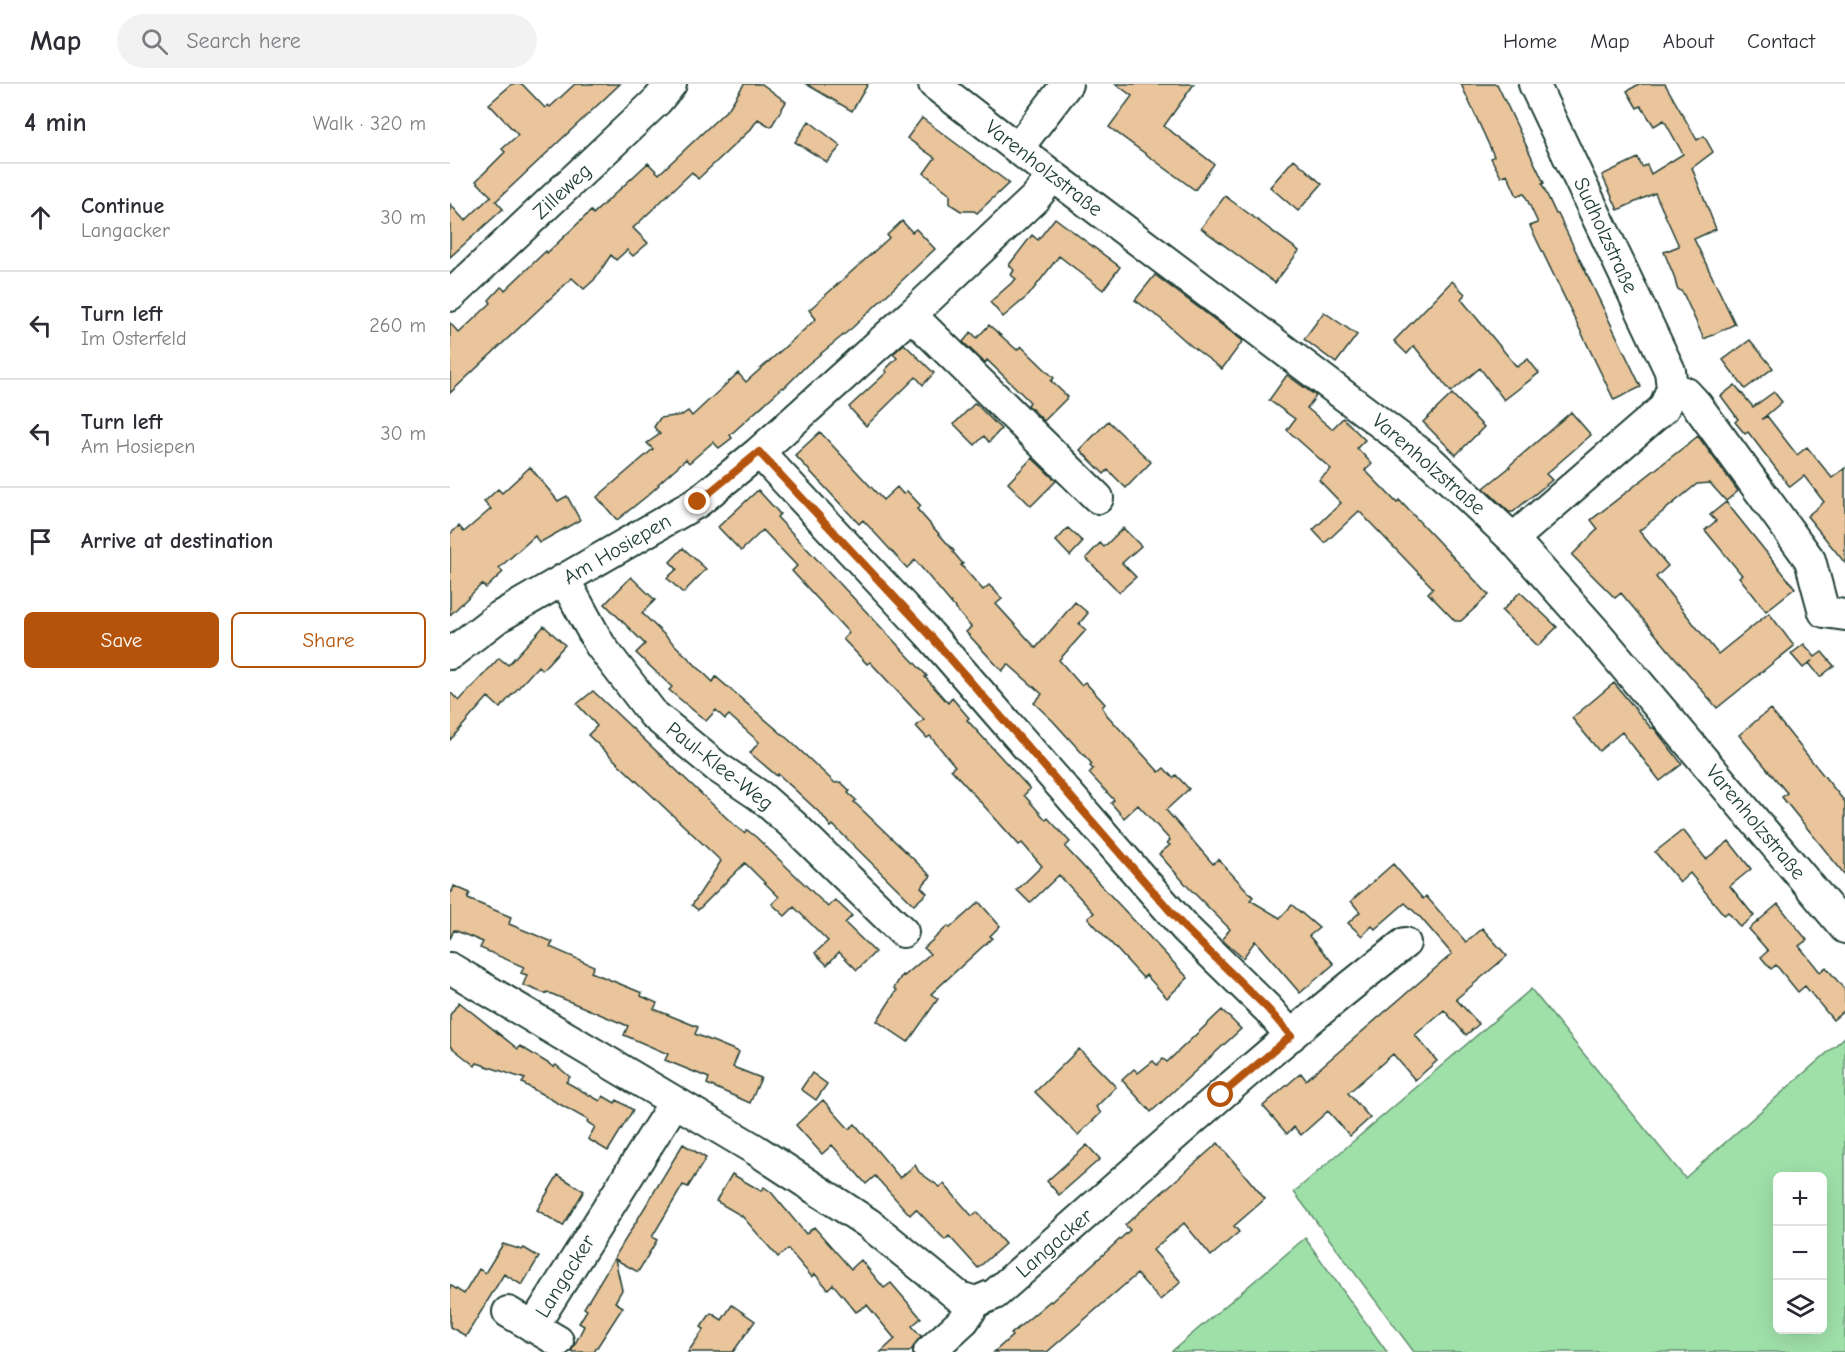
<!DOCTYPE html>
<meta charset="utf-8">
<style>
:root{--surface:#fff;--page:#f2f2f3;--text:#2b2b33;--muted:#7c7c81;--line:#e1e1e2;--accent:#b45309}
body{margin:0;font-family:"Comic Neue",sans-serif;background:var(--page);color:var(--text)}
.controls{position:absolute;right:18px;bottom:18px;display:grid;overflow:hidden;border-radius:9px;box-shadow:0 6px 24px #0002}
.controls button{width:54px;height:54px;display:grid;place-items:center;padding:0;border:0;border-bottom:2px solid var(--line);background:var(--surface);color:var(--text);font:30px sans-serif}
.stop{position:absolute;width:18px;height:18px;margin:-14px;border:4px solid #b45309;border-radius:50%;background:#fff}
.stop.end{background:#b45309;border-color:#fff;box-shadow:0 2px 6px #0008}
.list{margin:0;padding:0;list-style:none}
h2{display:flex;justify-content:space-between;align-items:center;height:78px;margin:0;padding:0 24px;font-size:26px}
h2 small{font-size:20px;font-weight:400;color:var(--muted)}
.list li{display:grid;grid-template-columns:39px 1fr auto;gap:18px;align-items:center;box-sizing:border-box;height:108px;padding:0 24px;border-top:2px solid var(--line)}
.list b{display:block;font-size:22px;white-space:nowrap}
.list p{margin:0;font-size:20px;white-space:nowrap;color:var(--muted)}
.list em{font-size:20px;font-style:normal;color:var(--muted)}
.actions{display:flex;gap:12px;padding:18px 24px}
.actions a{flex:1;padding:14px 0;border:2px solid var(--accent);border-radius:9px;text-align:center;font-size:21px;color:var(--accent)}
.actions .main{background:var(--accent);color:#fff}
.icon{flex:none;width:33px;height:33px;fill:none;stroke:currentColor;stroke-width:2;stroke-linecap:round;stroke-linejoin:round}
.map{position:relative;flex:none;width:1395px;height:1268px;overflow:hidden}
header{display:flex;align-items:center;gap:36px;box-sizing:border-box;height:84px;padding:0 30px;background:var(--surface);border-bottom:2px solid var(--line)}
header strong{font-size:28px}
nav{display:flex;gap:33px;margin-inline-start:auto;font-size:21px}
.search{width:420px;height:54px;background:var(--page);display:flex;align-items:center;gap:15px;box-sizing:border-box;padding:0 21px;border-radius:33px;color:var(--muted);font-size:22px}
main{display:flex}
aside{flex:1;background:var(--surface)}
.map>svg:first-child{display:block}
.green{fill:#9fe0a9;stroke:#5f8e6e;stroke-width:1.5;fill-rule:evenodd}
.building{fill:#eac59b;stroke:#1f3d34;stroke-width:1.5}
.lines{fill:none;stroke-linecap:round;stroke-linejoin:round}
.minor-casing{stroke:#1f3d34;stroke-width:34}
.minor{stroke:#fff;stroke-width:30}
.route{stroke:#b45309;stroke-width:8}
.labels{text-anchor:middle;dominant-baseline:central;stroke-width:5;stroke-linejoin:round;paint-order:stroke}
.street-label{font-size:21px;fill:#1f3d34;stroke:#fff}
</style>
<header>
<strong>Map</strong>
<div class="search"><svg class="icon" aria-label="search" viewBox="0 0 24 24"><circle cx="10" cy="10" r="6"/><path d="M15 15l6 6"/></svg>Search here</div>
<nav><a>Home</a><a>Map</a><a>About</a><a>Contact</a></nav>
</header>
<main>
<aside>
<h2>4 min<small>Walk · 320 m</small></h2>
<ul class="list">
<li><svg class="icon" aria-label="ahead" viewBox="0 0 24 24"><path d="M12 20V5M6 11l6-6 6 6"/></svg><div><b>Continue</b><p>Langacker</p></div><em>30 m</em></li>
<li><svg class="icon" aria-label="left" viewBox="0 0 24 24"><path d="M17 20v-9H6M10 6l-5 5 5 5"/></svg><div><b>Turn left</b><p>Im Osterfeld</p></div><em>260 m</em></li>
<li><svg class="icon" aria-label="left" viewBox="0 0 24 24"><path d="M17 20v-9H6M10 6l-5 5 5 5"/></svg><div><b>Turn left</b><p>Am Hosiepen</p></div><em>30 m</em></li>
<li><svg class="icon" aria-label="arrive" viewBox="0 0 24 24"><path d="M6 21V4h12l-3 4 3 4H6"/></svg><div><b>Arrive at destination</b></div></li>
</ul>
<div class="actions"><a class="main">Save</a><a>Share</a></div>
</aside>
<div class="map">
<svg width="1395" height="1268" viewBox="0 0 1395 1268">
<rect width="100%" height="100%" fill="#fff"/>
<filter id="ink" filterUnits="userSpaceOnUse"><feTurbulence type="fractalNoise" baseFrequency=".0167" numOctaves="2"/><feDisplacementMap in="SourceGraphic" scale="12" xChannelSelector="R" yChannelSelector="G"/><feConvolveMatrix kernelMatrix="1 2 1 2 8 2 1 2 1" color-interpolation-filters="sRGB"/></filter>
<g filter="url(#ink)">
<!-- green -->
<path class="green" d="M 1081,905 L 1235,1094 L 1395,953 L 1395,1268 L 964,1268 L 844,1108 ZM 1328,1092 L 1372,1092 L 1372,1246 L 1328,1246 Z
M 855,1154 L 937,1268 L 721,1268 Z"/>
<!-- building -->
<path class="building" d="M 62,0 L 72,0 L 95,24 L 98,21 L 100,23 L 125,0 L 170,0 L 46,117 L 53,125 L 0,173 L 0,120 L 15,137 L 41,112 L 42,113 L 26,97 L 55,68 L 52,65 L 68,51 L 39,20 Z
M 294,0 L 312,0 L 336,18 L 321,43 L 308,35 L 301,45 L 248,95 L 242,88 L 183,144 L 198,159 L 183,172 L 177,166 L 166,176 L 161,171 L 144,196 L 134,205 L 122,194 L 0,309 L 0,239 L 9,249 L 41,219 L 39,216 L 51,203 L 55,206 L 96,167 L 97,169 L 141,127 L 143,130 L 198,79 L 209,90 L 279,24 Z
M 356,0 L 418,0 L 402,27 Z
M 666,0 L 744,0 L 714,42 L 764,80 L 745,106 L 659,43 L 682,12 Z
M 1011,0 L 1047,0 L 1094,99 L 1092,100 L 1106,130 L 1108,130 L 1191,303 L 1164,316 L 1080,142 L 1088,139 L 1074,109 L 1067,112 L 1057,90 L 1051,93 L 1041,74 L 1044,72 Z
M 1189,0 L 1215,0 L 1247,56 L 1254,52 L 1263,68 L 1242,84 L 1266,145 L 1244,155 L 1285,240 L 1254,255 L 1233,209 L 1227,204 L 1224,192 L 1214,168 L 1229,162 L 1205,109 L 1168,126 L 1152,91 L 1188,74 L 1192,83 L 1197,81 L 1201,90 L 1233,70 L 1214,36 L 1204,42 L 1191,22 L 1187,24 L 1177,7 Z
M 472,34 L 559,99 L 527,129 L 524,127 L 511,127 L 500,120 L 500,110 L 474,89 L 485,74 L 457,54 Z
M 359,37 L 391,62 L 377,78 L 345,58 Z
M 844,75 L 872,100 L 848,127 L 820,103 Z
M 775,112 L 849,167 L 825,199 L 751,144 Z
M 605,134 L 670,183 L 653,206 L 609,172 L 579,211 L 553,233 L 540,218 L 566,195 L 561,191 L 564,186 L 559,181 L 582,151 L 588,156 Z
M 452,137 L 462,148 L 466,145 L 485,165 L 402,244 L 357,281 L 334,304 L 333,303 L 280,351 L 282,354 L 269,364 L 263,358 L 239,379 L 236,375 L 208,400 L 209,401 L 197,412 L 167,436 L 147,413 L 203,365 L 197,359 L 210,350 L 204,343 L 210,334 L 232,331 L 238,327 L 242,332 L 288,289 L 296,298 L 366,235 L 359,226 L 439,154 L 437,151 Z
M 705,191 L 793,257 L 772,285 L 740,261 L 711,235 L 685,216 Z
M 1002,197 L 1015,210 L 1011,215 L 1067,283 L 1078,275 L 1089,289 L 1054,316 L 1030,284 L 1001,308 L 964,262 L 957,270 L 944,257 Z
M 874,228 L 907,251 L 886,279 L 854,255 Z
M 539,241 L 567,266 L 571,262 L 604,294 L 601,297 L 618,313 L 594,337 L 578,321 L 580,318 L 564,302 L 537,276 L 535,279 L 513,258 L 521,248 L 527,254 Z
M 1300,256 L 1323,284 L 1295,305 L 1273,276 Z
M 454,260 L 484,289 L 473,301 L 466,293 L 416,342 L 399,323 L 437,288 L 435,286 L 447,274 L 443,270 Z
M 837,291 L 866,312 L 857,324 L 882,345 L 893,334 L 915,356 L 907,364 L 922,380 L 915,386 L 947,419 L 949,416 L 1039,511 L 1011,537 L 1005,537 L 978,509 L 983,504 L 909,427 L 875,459 L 863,446 L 891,419 L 869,396 L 881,385 L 837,346 L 845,335 L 819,316 Z
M 1285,301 L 1303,323 L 1324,308 L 1332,318 L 1312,335 L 1317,332 L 1347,371 L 1357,363 L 1382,394 L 1395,384 L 1395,479 L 1357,432 L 1374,418 L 1354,392 L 1340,403 L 1298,348 L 1295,350 L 1285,338 L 1288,335 L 1271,312 Z
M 1002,310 L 1034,343 L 1006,371 L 973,338 Z
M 525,319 L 551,345 L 539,358 L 534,352 L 525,361 L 504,340 Z
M 1121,328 L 1141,351 L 1096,390 L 1102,396 L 1063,428 L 1059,428 L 1034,404 L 1060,383 L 1059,382 Z
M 658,337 L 701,378 L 676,404 L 658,386 L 654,390 L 630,366 Z
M 370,348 L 433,416 L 447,403 L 453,410 L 457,407 L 471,422 L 467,425 L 504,467 L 503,468 L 513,480 L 511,481 L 533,506 L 539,501 L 546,508 L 552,515 L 546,520 L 586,564 L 625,518 L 638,529 L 629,540 L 636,546 L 609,576 L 631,601 L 635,598 L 655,620 L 652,623 L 657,631 L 709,688 L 714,684 L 723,694 L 726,691 L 739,705 L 716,726 L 763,780 L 768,775 L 803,813 L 800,816 L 830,834 L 842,821 L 869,844 L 859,852 L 884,880 L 850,909 L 805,857 L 793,874 L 772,856 L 780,845 L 739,804 L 709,770 L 720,761 L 717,759 L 720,756 L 688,721 L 674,734 L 661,719 L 664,716 L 639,689 L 643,685 L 640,682 L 642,680 L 603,637 L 584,619 L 592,610 L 558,580 L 552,587 L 516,548 L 521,543 L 465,476 L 457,484 L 413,436 L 409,440 L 345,371 Z
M 1248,352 L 1288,407 L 1276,417 L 1260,399 L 1247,400 L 1189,447 L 1218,482 L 1206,493 L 1268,570 L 1319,529 L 1344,562 L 1267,624 L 1171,509 L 1165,514 L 1122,471 L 1148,445 L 1141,436 Z
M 582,374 L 606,397 L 581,422 L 558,399 Z
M 80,383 L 108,417 L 117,412 L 130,436 L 89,459 L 85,452 L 49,484 L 53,488 L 36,504 L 32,500 L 0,531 L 0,450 L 9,442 L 14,448 L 41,425 L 34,418 L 48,405 L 52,409 Z
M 308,406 L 330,430 L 327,433 L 477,592 L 475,593 L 498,619 L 502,614 L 519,634 L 517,636 L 580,705 L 574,711 L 596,736 L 598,734 L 620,758 L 615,763 L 738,894 L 717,914 L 696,891 L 693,894 L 638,834 L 644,829 L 609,791 L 580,819 L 567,806 L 592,782 L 572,759 L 569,761 L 501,685 L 505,682 L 480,652 L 477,654 L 466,642 L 474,636 L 420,578 L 417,580 L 393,555 L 399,549 L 342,487 L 347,482 L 313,446 L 291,467 L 268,443 Z
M 1276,418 L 1345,504 L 1316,527 L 1289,493 L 1292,491 L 1255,446 L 1266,437 L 1260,431 Z
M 618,444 L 633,458 L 620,472 L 606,457 Z
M 673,444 L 691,462 L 672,479 L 686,493 L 669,508 L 636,474 L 650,459 L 654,463 Z
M 233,464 L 256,485 L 233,509 L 217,494 L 227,485 L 220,478 Z
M 181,493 L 205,516 L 192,529 L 263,598 L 266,593 L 339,656 L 385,699 L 391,698 L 400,707 L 398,709 L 406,716 L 404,718 L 481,792 L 471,803 L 477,809 L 464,821 L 383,741 L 381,743 L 372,731 L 328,690 L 327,692 L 300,669 L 309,658 L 279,631 L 275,635 L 266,626 L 256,637 L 219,606 L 222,603 L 186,569 L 195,560 L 155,520 Z
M 1070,508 L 1107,543 L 1088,562 L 1052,527 Z
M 94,542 L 115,561 L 92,586 L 88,582 L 50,624 L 38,613 L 0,656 L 0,608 L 9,617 L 49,574 L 58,581 Z
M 1354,560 L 1365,573 L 1372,568 L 1384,582 L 1370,593 L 1359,579 L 1363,576 L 1353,584 L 1341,570 Z
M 1164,599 L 1201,644 L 1204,644 L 1232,680 L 1210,697 L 1172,648 L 1149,667 L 1122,634 Z
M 143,607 L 281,738 L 294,749 L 297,746 L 306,753 L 378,823 L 385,816 L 402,832 L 395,839 L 425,868 L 407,886 L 389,868 L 377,881 L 365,869 L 378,857 L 344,823 L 335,832 L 322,820 L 329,813 L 295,779 L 248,826 L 242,821 L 271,777 L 138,651 L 147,642 L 127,620 Z
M 1320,625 L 1395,718 L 1395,791 L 1332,713 L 1337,709 L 1289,651 Z
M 1233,746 L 1256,775 L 1279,757 L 1301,785 L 1280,802 L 1304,832 L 1290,843 L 1278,828 L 1274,831 L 1240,789 L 1230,798 L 1205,768 Z
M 943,780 L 973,815 L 976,812 L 1016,858 L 1032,844 L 1057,872 L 1006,915 L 1029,940 L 1016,951 L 994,926 L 965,951 L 987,977 L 965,996 L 943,970 L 898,1009 L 920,1034 L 900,1052 L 878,1027 L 851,1051 L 844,1043 L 837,1050 L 813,1022 L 851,989 L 856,996 L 1002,870 L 970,833 L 955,819 L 925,845 L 922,842 L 912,852 L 898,839 L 910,828 L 901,817 Z
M 4,802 L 20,809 L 18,815 L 61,833 L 59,840 L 103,858 L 100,863 L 144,882 L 141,888 L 192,909 L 191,912 L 207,919 L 204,925 L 248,943 L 245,950 L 289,968 L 283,983 L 311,994 L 300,1019 L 257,1000 L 259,994 L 215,976 L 218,970 L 174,951 L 178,942 L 97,908 L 96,910 L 73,901 L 77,891 L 71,889 L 74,883 L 30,864 L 33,858 L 4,846 L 0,855 L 0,807 L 2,808 Z
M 529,818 L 550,842 L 540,852 L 542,854 L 481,910 L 488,915 L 458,958 L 427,937 L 447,906 L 444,904 L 452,891 L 454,892 L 480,870 L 474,864 L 498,842 L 500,844 Z
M 1328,820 L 1357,856 L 1349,862 L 1370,888 L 1376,883 L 1395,906 L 1395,926 L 1383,936 L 1355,902 L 1348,908 L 1326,881 L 1321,885 L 1311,873 L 1318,867 L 1299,845 Z
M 9,918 L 68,965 L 70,962 L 104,983 L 106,981 L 120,993 L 116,998 L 150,1017 L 153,1012 L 165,1019 L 167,1016 L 183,1026 L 158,1067 L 138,1055 L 145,1043 L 137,1038 L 138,1036 L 72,999 L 75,995 L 27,979 L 25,982 L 0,962 L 0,931 Z
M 772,926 L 791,945 L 701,1028 L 672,996 L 684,985 L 688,989 L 703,977 L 707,981 L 713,975 L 717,978 Z
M 629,965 L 666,1003 L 646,1023 L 651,1029 L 628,1051 L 585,1008 Z
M 362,989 L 377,1000 L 366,1016 L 351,1005 Z
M 373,1016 L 399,1045 L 405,1040 L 450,1094 L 465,1081 L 469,1088 L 490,1103 L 494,1100 L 522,1132 L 527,1128 L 555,1160 L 528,1184 L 499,1152 L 495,1156 L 466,1125 L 460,1131 L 425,1092 L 416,1100 L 382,1061 L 372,1070 L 346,1041 Z
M 768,1059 L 815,1115 L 784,1142 L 789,1148 L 761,1172 L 734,1139 L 703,1166 L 731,1198 L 710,1216 L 687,1190 L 597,1268 L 544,1268 L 562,1252 L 561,1250 L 600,1217 L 601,1218 L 680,1146 L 675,1141 Z
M 233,1060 L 256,1074 L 238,1103 L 233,1101 L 202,1153 L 207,1156 L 188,1188 L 165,1175 L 172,1206 L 165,1218 L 173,1223 L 144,1268 L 121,1268 L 134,1242 L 129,1239 L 137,1226 L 134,1224 Z
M 637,1061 L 650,1075 L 609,1111 L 597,1097 Z
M 282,1090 L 311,1107 L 314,1103 L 321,1108 L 356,1150 L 364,1143 L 401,1185 L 411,1176 L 434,1204 L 441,1199 L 471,1234 L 462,1242 L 471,1252 L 462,1265 L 459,1268 L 431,1268 L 445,1255 L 417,1221 L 406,1228 L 383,1200 L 378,1205 L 365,1190 L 362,1193 L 338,1165 L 328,1173 L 292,1132 L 266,1117 Z
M 108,1091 L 134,1107 L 113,1142 L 87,1126 Z
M 53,1160 L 72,1166 L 74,1164 L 89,1173 L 72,1201 L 54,1190 L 16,1252 L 0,1243 L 0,1201 L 14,1210 L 29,1185 L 35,1189 Z
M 282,1221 L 305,1237 L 283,1268 L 238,1268 L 254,1245 L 251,1243 L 261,1229 L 272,1236 Z"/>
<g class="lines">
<defs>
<path id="minor" d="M 484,0 L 603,92 L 977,374 L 1063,455 L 1143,545 L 1395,844
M 568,64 L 617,0
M 0,212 L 207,17 L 221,0
M 461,231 L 648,414
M 1222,304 L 1236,309 L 1247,321 L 1360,476 L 1374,528 L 1395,531
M 309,368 L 479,550 L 735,844 L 818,925 L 841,952
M 1063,455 L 1214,324 L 1222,304 L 1220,287 L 1084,0
M 114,495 L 150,561 L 203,630 L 267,683 L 310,712 L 342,740 L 453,848
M 0,570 L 47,534 L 248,418 L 309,368 L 461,231 L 585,114 L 603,92
M 0,884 L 306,1066 L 418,1139 L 509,1213 L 526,1218 L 545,1210 C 680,1092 813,969 955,859
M 58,1228 L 108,1257
M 83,1243 L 224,1019
M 479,1268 L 514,1236 L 526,1218"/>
</defs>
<!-- minor casing -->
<use href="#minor" class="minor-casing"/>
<!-- minor -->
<use href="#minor" class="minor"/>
</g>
</g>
<g class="lines" filter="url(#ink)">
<!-- route -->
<path class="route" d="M 248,418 L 309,368 L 479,550 L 735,844 L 818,925 L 841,952 L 771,1011"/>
</g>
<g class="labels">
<!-- street labels -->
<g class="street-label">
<text transform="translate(594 84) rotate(38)">Varenholzstraße</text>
<text transform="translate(112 107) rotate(-43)">Zilleweg</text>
<text transform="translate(1156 151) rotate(65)">Sudholzstraße</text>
<text transform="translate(979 380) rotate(41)">Varenholzstraße</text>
<text transform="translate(167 465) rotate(-30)">Am Hosiepen</text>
<text transform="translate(270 682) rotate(38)">Paul-Klee-Weg</text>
<text transform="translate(1306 738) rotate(50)">Varenholzstraße</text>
<text transform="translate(604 1159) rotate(-41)">Langacker</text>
<text transform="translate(115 1192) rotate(-58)">Langacker</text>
</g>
</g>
</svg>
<div class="controls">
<button>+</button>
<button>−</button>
<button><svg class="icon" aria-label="layers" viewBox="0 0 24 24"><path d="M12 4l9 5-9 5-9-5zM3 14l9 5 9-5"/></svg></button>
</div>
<div class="stop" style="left:771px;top:1011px"></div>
<div class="stop end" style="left:248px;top:418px"></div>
</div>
</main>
